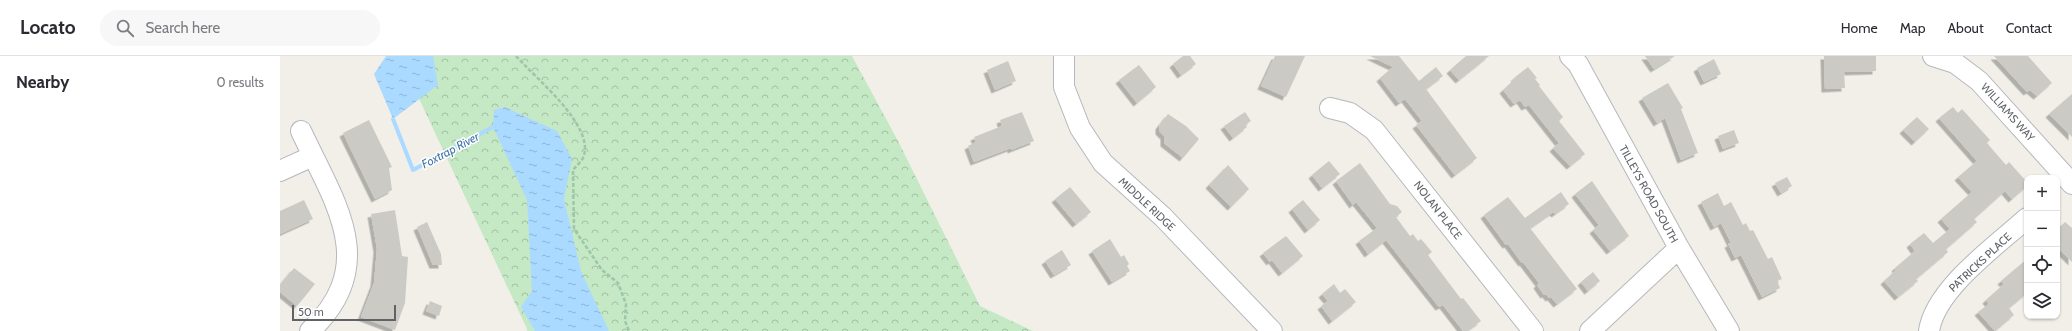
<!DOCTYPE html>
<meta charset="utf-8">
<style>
:root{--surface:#fff;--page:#f7f7f7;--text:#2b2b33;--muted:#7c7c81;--line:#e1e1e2}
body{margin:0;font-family:Cabin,sans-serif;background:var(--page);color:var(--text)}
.controls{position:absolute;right:12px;bottom:12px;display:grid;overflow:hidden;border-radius:8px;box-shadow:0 1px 3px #0004}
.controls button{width:36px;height:36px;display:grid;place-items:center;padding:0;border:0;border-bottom:1px solid var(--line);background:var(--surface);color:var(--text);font:20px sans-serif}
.scale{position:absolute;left:12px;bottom:10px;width:104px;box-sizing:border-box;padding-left:4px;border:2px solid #5f6368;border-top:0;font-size:11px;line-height:14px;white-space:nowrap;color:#5f6368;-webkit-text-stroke:3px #fff;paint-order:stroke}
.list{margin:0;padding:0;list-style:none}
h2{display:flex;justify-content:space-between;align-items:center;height:52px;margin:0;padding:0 16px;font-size:17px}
h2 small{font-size:13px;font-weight:400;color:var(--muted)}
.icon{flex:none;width:22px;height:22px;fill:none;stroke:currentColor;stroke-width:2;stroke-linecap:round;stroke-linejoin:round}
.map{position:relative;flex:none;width:1792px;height:275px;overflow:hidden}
header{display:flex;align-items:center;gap:24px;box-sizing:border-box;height:56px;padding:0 20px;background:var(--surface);border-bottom:1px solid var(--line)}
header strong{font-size:19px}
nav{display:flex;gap:22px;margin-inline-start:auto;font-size:14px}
.search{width:280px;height:36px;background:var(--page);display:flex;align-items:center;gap:10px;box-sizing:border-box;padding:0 14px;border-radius:22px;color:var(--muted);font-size:15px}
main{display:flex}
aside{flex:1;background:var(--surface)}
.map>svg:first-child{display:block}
.forest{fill:url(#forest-crowns)}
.water{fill:url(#water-ripples)}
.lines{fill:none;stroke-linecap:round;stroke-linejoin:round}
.stream{stroke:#aadaff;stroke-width:4}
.building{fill:#cccac5;filter:url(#shadow)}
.minor-casing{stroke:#b5b8bc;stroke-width:22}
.path{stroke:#9cc7a9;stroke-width:2.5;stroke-dasharray:4 2;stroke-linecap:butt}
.minor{stroke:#fff;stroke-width:20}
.labels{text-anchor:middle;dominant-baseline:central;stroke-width:3;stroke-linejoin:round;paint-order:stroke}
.street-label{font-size:11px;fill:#5f6368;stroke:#fff}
.water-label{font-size:12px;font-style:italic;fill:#4174aa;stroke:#fff}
</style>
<header>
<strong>Locato</strong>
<div class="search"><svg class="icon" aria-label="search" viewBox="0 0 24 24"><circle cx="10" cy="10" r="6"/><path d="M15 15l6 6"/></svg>Search here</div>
<nav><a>Home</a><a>Map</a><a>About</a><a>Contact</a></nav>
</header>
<main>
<aside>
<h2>Nearby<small>0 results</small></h2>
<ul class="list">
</ul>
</aside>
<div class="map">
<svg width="1792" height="275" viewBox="0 0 1792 275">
<defs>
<pattern id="forest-crowns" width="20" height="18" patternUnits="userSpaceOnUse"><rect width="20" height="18" fill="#c5e8c5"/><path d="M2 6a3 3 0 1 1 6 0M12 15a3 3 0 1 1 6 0" fill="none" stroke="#a3c0a4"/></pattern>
<pattern id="water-ripples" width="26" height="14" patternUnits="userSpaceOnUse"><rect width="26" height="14" fill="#aadaff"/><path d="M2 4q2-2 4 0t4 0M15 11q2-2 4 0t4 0" fill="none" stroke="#8eb4d2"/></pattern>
<filter id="shadow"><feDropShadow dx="-3.5" dy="3.5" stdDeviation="0" flood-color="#0004"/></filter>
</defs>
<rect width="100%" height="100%" fill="#f1efe8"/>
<!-- forest -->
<path class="forest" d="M 119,0 L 572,0 L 618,85 L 700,250 L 753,275 L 248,275 Z"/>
<!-- water -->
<path class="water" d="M 106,0 L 153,0 L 158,29 L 113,63 L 94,18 Z
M 225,51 L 277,75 L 292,103 L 284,143 L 301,215 L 329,275 L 255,275 L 241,251 L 252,235 L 247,144 L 213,71 L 214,54 Z"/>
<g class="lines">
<!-- stream -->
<path class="stream" d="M 113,63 L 133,114 L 213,71"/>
</g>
<!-- building -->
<path class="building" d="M 903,0 L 910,0 L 916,8 L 901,19 L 893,8 Z
M 995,0 L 1025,0 L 1006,41 L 981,30 Z
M 1090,0 L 1119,0 L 1139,25 L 1156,11 L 1163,20 L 1146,33 L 1197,102 L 1175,119 L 1136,69 L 1142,65 L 1125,43 L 1119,47 L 1100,22 L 1113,11 Z
M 1186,0 L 1209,0 L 1179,24 L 1170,14 Z
M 1365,0 L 1395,0 L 1374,13 Z
M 1544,0 L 1596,0 L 1596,15 L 1564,16 L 1565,32 L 1545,33 Z
M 1714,0 L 1748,0 L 1772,27 L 1757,40 L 1750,34 L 1747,36 Z
M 1434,3 L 1441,18 L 1424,26 L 1417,12 Z
M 728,5 L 736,25 L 715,34 L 707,14 Z
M 859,9 L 876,31 L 857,47 L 839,24 Z
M 1248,11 L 1257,22 L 1255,23 L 1260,29 L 1259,30 L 1283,61 L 1279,65 L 1305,98 L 1290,110 L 1273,92 L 1279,87 L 1249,49 L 1245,51 L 1240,44 L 1234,48 L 1223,34 L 1235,23 L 1234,22 Z
M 1388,27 L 1403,52 L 1401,53 L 1418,97 L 1401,104 L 1385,62 L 1377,67 L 1362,42 Z
M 1792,38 L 1792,81 L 1769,58 Z
M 1673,51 L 1678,57 L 1682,53 L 1710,84 L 1707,87 L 1726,109 L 1729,106 L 1747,126 L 1747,130 L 1732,143 L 1725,135 L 1694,163 L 1697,166 L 1666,193 L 1668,196 L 1636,223 L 1638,225 L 1618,241 L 1604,225 L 1616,214 L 1615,212 L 1635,195 L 1630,188 L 1644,177 L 1653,187 L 1670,173 L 1661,163 L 1692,136 L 1678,121 L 1697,105 L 1659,62 Z
M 742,56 L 754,85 L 731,94 L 731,92 L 694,106 L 688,90 L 696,86 L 694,81 L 722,70 L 720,64 Z
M 965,56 L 971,65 L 965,69 L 967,71 L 953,82 L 944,70 Z
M 888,58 L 906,70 L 919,83 L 903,102 L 884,87 L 884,80 L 879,75 L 879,70 Z
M 1637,61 L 1649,73 L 1635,86 L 1623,74 Z
M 89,64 L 112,111 L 109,112 L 112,134 L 95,143 L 63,77 Z
M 1454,74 L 1459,87 L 1443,93 L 1438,80 Z
M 1049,105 L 1060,118 L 1042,132 L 1032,119 Z
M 1080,107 L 1110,148 L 1117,150 L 1122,156 L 1116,161 L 1130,180 L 1133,178 L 1138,185 L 1141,183 L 1152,196 L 1148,199 L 1181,243 L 1183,242 L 1201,265 L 1187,275 L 1183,275 L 1163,249 L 1159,251 L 1106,184 L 1088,198 L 1079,185 L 1097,172 L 1076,146 L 1073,149 L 1056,125 Z
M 948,109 L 969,133 L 951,151 L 929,129 Z
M 1507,121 L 1512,130 L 1501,137 L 1495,127 Z
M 1312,125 L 1349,180 L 1330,195 L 1313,174 L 1319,169 L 1295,138 Z
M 790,131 L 811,156 L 796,168 L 775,143 Z
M 1281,136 L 1289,148 L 1275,158 L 1273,156 L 1250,172 L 1297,233 L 1277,248 L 1271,241 L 1269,242 L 1266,238 L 1264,239 L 1257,229 L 1259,227 L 1243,206 L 1242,207 L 1228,188 L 1226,189 L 1204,159 L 1228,141 L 1245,162 Z
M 1438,137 L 1444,150 L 1451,146 L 1463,169 L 1466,167 L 1470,175 L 1473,174 L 1488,203 L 1492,201 L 1502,223 L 1497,225 L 1500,232 L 1482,241 L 1461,199 L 1455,202 L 1448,188 L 1451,187 L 1441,167 L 1434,171 L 1421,146 Z
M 24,144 L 33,163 L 0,178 L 0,155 Z
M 1023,144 L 1040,164 L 1028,174 L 1012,153 Z
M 115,154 L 122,200 L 128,201 L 125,247 L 115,274 L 81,261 L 94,227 L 97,193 L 91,158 Z
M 147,166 L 161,198 L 162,209 L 153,209 L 137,171 Z
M 1785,166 L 1792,172 L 1792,206 L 1777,191 L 1777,174 Z
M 1006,180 L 1023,200 L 1002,217 L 992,204 L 990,206 L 983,197 Z
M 830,183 L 841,201 L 844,199 L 849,208 L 847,210 L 850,215 L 832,226 L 812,195 Z
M 782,194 L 791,209 L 774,219 L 765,205 Z
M 1747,203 L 1747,237 L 1729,252 L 1734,259 L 1715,275 L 1698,256 L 1709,248 L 1706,244 L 1724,228 L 1721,225 Z
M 14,212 L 35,228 L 17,250 L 0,236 L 0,229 Z
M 1313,216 L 1320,225 L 1308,235 L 1301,226 Z
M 1054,228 L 1060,237 L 1065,233 L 1076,246 L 1052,265 L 1041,250 L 1048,245 L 1042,238 Z
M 150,245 L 162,250 L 159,260 L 146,255 Z"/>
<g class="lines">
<defs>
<path id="minor" d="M 784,0 L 784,31 L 800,72 L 823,107 L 883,161 L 992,275
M 1290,0 L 1298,8 L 1399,192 L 1449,275
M 1653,0 L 1675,7 L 1699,25 L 1792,128
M 1050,52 L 1070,57 L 1094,74 L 1253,275
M 21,75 C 54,146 101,208 30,275
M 0,115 L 33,100
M 1310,275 L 1399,192
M 1649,275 C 1655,233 1716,190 1747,162"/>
</defs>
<!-- minor casing -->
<use href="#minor" class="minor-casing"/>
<!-- path -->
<path class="path" d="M 236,0 C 254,21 317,71 303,102 C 301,106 296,110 293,114 L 294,173 L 322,214 L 338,227 L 346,248 L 345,265 L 349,275"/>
<!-- minor -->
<use href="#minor" class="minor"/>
</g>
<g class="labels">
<!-- street labels -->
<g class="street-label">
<text transform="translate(1728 56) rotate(48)">WILLIAMS WAY</text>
<text transform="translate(1369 138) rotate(61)">TILLEYS ROAD SOUTH</text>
<text transform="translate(867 148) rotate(43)">MIDDLE RIDGE</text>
<text transform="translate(1158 154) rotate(52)">NOLAN PLACE</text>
<text transform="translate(1700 206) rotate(-43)">PATRICKS PLACE</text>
</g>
<!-- water labels -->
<g class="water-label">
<text transform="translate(170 94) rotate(-28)">Foxtrap River</text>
</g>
</g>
</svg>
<div class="controls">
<button>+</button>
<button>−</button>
<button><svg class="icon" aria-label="locate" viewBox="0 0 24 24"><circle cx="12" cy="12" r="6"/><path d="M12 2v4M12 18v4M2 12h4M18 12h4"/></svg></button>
<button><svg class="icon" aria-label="layers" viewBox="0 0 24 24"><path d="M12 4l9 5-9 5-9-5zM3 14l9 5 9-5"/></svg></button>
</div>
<div class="scale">50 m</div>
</div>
</main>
